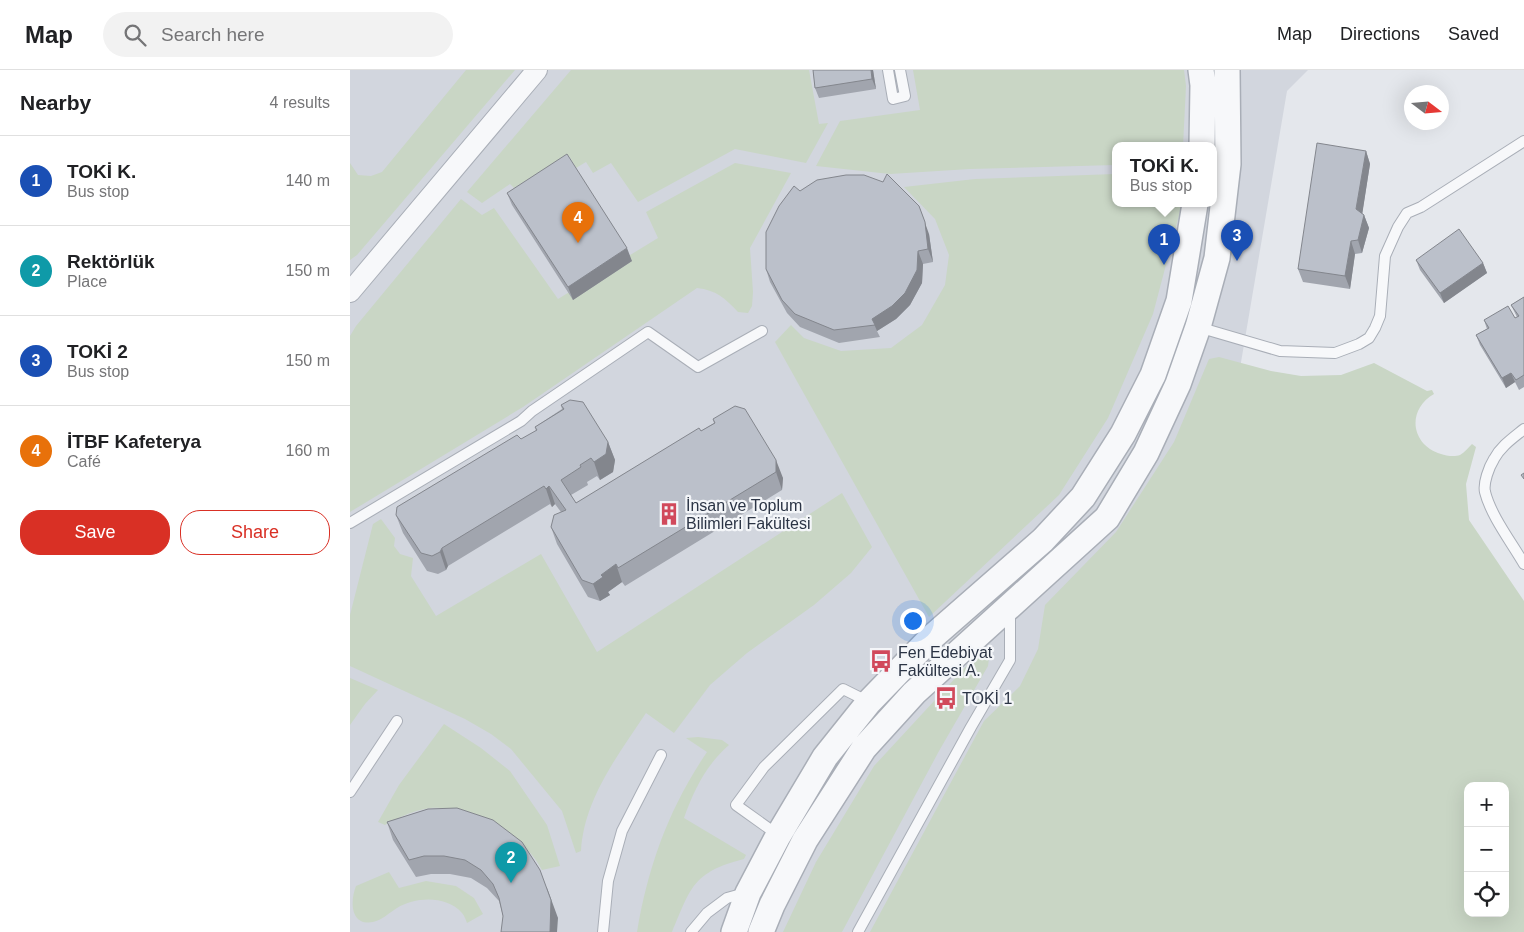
<!DOCTYPE html>
<meta charset="utf-8">
<style>
:root{--surface:#fff;--page:#f2f2f2;--text:#202124;--muted:#757577;--line:#e0e0e0;--accent:#d93025}
body{margin:0;font-family:Arial,sans-serif;background:var(--page);color:var(--text)}
.controls{position:absolute;right:15px;bottom:15px;display:grid;overflow:hidden;border-radius:10px;box-shadow:0 5px 20px #0002}
.controls button{width:45px;height:45px;display:grid;place-items:center;padding:0;border:0;border-bottom:1px solid var(--line);background:var(--surface);color:var(--text);font:25px sans-serif}
.compass{position:absolute;left:1054px;top:15px;width:45px;height:45px;border-radius:50%;background:var(--surface);box-shadow:0 5px 20px #0002;rotate:106deg}
.you{position:absolute;left:562px;top:550px;width:18px;height:18px;margin:-12px;border:4px solid #fff;border-radius:50%;background:#1a73e8;box-shadow:0 0 0 8px #1a73e833}
.badge{display:grid;place-items:center;width:32px;height:32px;border-radius:50%;background:var(--accent);color:#fff;font-size:16px;font-weight:700}
.pin{position:absolute;translate:-50% -41px;filter:drop-shadow(0 1px 2px #0008)}
.pin::after{content:'';position:absolute;top:26px;width:18px;height:15px;background:inherit;clip-path:polygon(0 0,100% 0,50% 100%)}
.popup{position:absolute;left:762px;top:72px;width:105px;height:65px;box-sizing:border-box;display:grid;place-content:center;border-radius:10px;background:var(--surface);filter:drop-shadow(0 1px 4px #0005);font-size:16px;white-space:nowrap;color:var(--muted)}
.popup b{font-size:19px;color:var(--text)}
.popup::after{content:'';position:absolute;left:50%;top:100%;margin-left:-10px;border:10px solid transparent;border-top-color:var(--surface)}
.list{margin:0;padding:0;list-style:none}
h2{display:flex;justify-content:space-between;align-items:center;height:65px;margin:0;padding:0 20px;font-size:21px}
h2 small{font-size:16px;font-weight:400;color:var(--muted)}
.list li{display:grid;grid-template-columns:32px 1fr auto;gap:15px;align-items:center;box-sizing:border-box;height:90px;padding:0 20px;border-top:1px solid var(--line)}
.list b{display:block;font-size:19px;white-space:nowrap}
.list p{margin:0;font-size:16px;white-space:nowrap;color:var(--muted)}
.list em{font-size:16px;font-style:normal;color:var(--muted)}
.actions{display:flex;gap:10px;padding:15px 20px}
.actions a{flex:1;padding:11px 0;border:1px solid var(--accent);border-radius:20px;text-align:center;font-size:18px;color:var(--accent)}
.actions .main{background:var(--accent);color:#fff}
.icon{flex:none;width:28px;height:28px;fill:none;stroke:currentColor;stroke-width:2;stroke-linecap:round;stroke-linejoin:round}
.map{position:relative;flex:none;width:1174px;height:862px;overflow:hidden}
header{display:flex;align-items:center;gap:30px;box-sizing:border-box;height:70px;padding:0 25px;background:var(--surface);border-bottom:1px solid var(--line)}
header strong{font-size:24px}
nav{display:flex;gap:28px;margin-inline-start:auto;font-size:18px}
.search{width:350px;height:45px;background:var(--page);display:flex;align-items:center;gap:12px;box-sizing:border-box;padding:0 18px;border-radius:28px;color:var(--muted);font-size:19px}
main{display:flex}
aside{flex:1;background:var(--surface)}
.map>svg:first-child{display:block}
.built{fill:#d2d6de;fill-rule:evenodd}
.green{fill:#c9d6c5;fill-rule:evenodd}
.lines{fill:none;stroke-linecap:round;stroke-linejoin:round}
.service-casing{stroke:#a9aeb7;stroke-width:12}
.minor-casing{stroke:#a9aeb7;stroke-width:22}
.tertiary-casing{stroke:#a9aeb7;stroke-width:28}
.service{stroke:#f7f8fa;stroke-width:10}
.minor{stroke:#f7f8fa;stroke-width:20}
.tertiary{stroke:#f7f8fa;stroke-width:25}
.wall{fill:#a1a5ae}
.shaded-wall{fill:#83868d}
.building{fill:#bbc0ca;stroke:#83868d}
.labels{text-anchor:middle;dominant-baseline:central;stroke-width:4.5;stroke-linejoin:round;paint-order:stroke}
.poi-label{font-size:16px;fill:#2b3445;stroke:#f4f6f9;text-anchor:start}
</style>
<header>
<strong>Map</strong>
<div class="search"><svg class="icon" aria-label="search" viewBox="0 0 24 24"><circle cx="10" cy="10" r="6"/><path d="M15 15l6 6"/></svg>Search here</div>
<nav><a>Map</a><a>Directions</a><a>Saved</a></nav>
</header>
<main>
<aside>
<h2>Nearby<small>4 results</small></h2>
<ul class="list">
<li><span class="badge" style="background:#1a4fb4">1</span><div><b>TOKİ K.</b><p>Bus stop</p></div><em>140 m</em></li>
<li><span class="badge" style="background:#0f9aa8">2</span><div><b>Rektörlük</b><p>Place</p></div><em>150 m</em></li>
<li><span class="badge" style="background:#1a4fb4">3</span><div><b>TOKİ 2</b><p>Bus stop</p></div><em>150 m</em></li>
<li><span class="badge" style="background:#e8710a">4</span><div><b>İTBF Kafeterya</b><p>Café</p></div><em>160 m</em></li>
</ul>
<div class="actions"><a class="main">Save</a><a>Share</a></div>
</aside>
<div class="map">
<svg width="1174" height="862" viewBox="0 0 1174 862">
<rect width="100%" height="100%" fill="#e4e7ec"/>
<!-- built -->
<path class="built" d="M 0,0 L 958,0 L 937,21 L 888,310 L 1174,616 L 1174,862 L 0,862 ZM 765,76 L 863,76 L 863,134 L 765,134 ZM 1118,716 L 1155,716 L 1155,843 L 1118,843 Z"/>
<!-- green -->
<path class="green" d="M 116,0 L 165,0 L 7,185 L 0,190 L 0,93 L 8,105 L 21,106 L 32,102 Z
M 221,0 L 459,0 L 469,54 L 478,53 L 456,93 L 385,79 L 288,132 L 261,93 L 243,103 L 236,92 L 226,98 L 219,86 L 164,118 L 160,114 L 132,133 L 117,122 Z
M 563,0 L 834,0 L 836,16 L 833,76 L 765,76 L 765,95 L 620,99 L 540,104 L 466,96 L 490,51 L 570,40 Z
M 385,93 L 441,103 L 400,178 L 403,222 L 402,236 L 398,243 L 388,242 C 375,228 366,220 347,218 L 173,337 L 0,442 L 0,266 L 6,256 L 111,129 L 132,145 L 144,138 L 208,229 L 308,168 L 296,142 Z
M 765,104 L 765,134 L 832,134 L 803,244 L 758,348 L 709,425 L 579,547 L 425,272 L 441,255 L 454,268 L 491,281 L 541,278 L 572,255 L 595,215 L 599,185 L 585,149 L 554,117 L 625,109 Z
M 869,287 L 921,301 L 951,306 L 991,305 L 1024,293 L 1077,321 L 1082,320 L 1084,324 C 1056,340 1061,375 1091,384 C 1096,386 1105,387 1110,385 C 1115,382 1119,377 1122,374 L 1126,377 L 1116,414 L 1119,450 L 1174,531 L 1174,862 L 520,862 L 634,651 L 670,616 L 688,579 L 695,535 L 766,462 L 824,372 L 859,289 ZM 1118,716 L 1155,716 L 1155,843 L 1118,843 Z
M 492,423 L 522,477 L 501,503 L 464,535 L 397,583 L 360,615 L 324,663 L 296,643 C 268,685 234,729 231,781 L 226,783 L 212,741 L 161,679 L 141,664 L 115,649 L 0,596 L 0,545 L 23,454 L 31,449 L 45,468 L 44,476 L 50,484 L 63,488 L 61,506 L 86,546 L 191,484 L 247,582 Z
M 634,577 L 639,588 L 638,596 L 589,681 L 492,862 L 433,862 L 466,792 L 524,696 Z
M 0,608 L 28,620 L 15,634 L 0,655 Z
M 94,654 L 131,678 L 160,701 L 197,755 L 210,796 L 192,800 C 172,764 132,741 90,738 C 73,736 49,747 35,755 L 28,752 L 49,715 Z
M 348,667 L 372,670 L 379,675 C 356,695 344,720 334,748 L 396,785 L 394,789 C 343,802 341,817 322,862 L 287,862 C 298,796 319,738 357,682 L 336,668 Z
M 39,802 L 49,818 L 76,811 L 106,816 L 124,828 L 133,844 L 117,853 C 116,850 114,845 112,843 C 96,825 65,827 47,838 C 39,843 32,850 23,852 C 0,856 0,831 6,816 Z"/>
<g class="lines">
<defs>
<path id="service" d="M 538,0 L 543,29 L 555,26 L 550,0
M 848,257 L 930,281 L 985,283 L 1009,274 L 1019,268 L 1025,258 L 1030,246 L 1035,186 L 1048,157 L 1057,143 L 1071,137 L 1174,71
M 1174,359 C 1163,368 1151,376 1144,389 C 1139,397 1133,413 1135,422 C 1141,446 1162,473 1174,494
M 0,453 L 171,351 L 182,341 L 298,262 L 348,297 L 412,261
M 0,722 L 47,651
M 428,765 L 386,735 L 414,697 L 493,619 L 519,632
M 253,862 L 258,811 L 272,761 L 311,685
M 341,862 L 357,843 L 377,828 L 395,823
M 508,862 L 621,657 L 660,590 L 660,540"/>
<path id="minor" d="M 0,222 L 187,0"/>
<path id="tertiary" d="M 851,0 L 853,15 L 852,76
M 384,862 L 398,823 L 428,766 L 475,687 L 519,632 L 581,568 L 693,470 L 733,427 L 773,364 L 803,305 L 829,231 L 845,134
M 411,862 L 422,835 L 455,770 L 514,678 L 564,623 L 757,448 L 796,383 L 828,314 L 848,257 L 867,188 L 878,94 L 877,0"/>
</defs>
<!-- service casing -->
<use href="#service" class="service-casing"/>
<!-- minor casing -->
<use href="#minor" class="minor-casing"/>
<!-- tertiary casing -->
<use href="#tertiary" class="tertiary-casing"/>
<!-- service -->
<use href="#service" class="service"/>
<!-- minor -->
<use href="#minor" class="minor"/>
<!-- tertiary -->
<use href="#tertiary" class="tertiary"/>
</g>
<!-- wall -->
<path class="wall" d="M 463,0 L 523,0 L 526,19 L 469,28 L 465,18 Z
M 1016,81 L 1020,94 L 1012,144 L 1014,145 L 1019,158 L 1012,183 L 1005,184 L 1000,219 L 953,212 L 948,199 Z
M 157,123 L 282,191 L 223,230 L 162,135 Z
M 579,164 L 583,192 L 573,194 L 572,213 L 560,235 L 546,249 L 527,261 L 530,267 L 489,273 L 450,257 L 437,243 L 420,212 L 416,199 Z
M 1066,190 L 1133,193 L 1137,203 L 1094,233 L 1070,200 Z
M 1174,227 L 1174,317 L 1169,320 L 1165,312 L 1156,318 L 1130,275 L 1126,265 L 1137,259 L 1134,250 L 1165,248 L 1167,247 L 1161,235 Z
M 211,335 L 258,372 L 265,390 L 263,402 L 250,410 L 247,406 L 237,412 L 238,415 L 221,425 L 226,433 L 351,361 L 364,353 L 363,349 L 433,408 L 432,420 L 275,516 L 272,512 L 258,522 L 260,525 L 250,531 L 238,527 L 207,474 L 201,457 L 211,442 L 205,434 L 202,437 L 200,434 L 98,496 L 96,500 L 88,504 L 77,501 L 53,463 L 46,445 L 186,361 L 185,357 L 212,339 Z
M 78,739 L 208,848 L 153,846 L 149,831 L 137,818 L 121,808 L 100,804 L 81,804 L 66,807 L 43,770 L 37,752 Z"/>
<!-- shaded-wall -->
<path class="shaded-wall" d="M 521,0 L 523,0 L 526,19 L 522,9 Z
M 1016,81 L 1020,94 L 1011,152 L 1006,139 Z
M 569,136 L 579,164 L 583,192 L 578,179 Z
M 1014,145 L 1019,158 L 1012,183 L 1008,170 Z
M 1001,171 L 1005,184 L 1000,219 L 995,206 Z
M 277,178 L 282,191 L 223,230 L 218,217 Z
M 568,181 L 573,194 L 572,213 L 560,235 L 546,249 L 527,261 L 522,249 Z
M 1133,193 L 1137,203 L 1094,233 L 1090,223 Z
M 1161,303 L 1165,312 L 1156,318 L 1152,308 Z
M 258,372 L 265,390 L 263,402 L 250,410 L 244,392 Z
M 426,390 L 433,408 L 432,420 L 426,402 Z
M 199,416 L 205,434 L 202,437 L 196,419 Z
M 92,478 L 98,496 L 96,500 L 90,482 Z
M 266,494 L 272,512 L 258,522 L 260,525 L 250,531 L 243,514 L 251,505 Z
M 197,818 L 208,848 L 207,862 L 200,862 Z"/>
<!-- building -->
<path class="building" d="M 463,0 L 521,0 L 522,9 L 465,18 Z
M 967,73 L 1016,81 L 1006,139 L 1014,145 L 1008,170 L 1001,171 L 995,206 L 948,199 Z
M 217,84 L 277,178 L 218,217 L 157,123 Z
M 537,104 L 569,136 L 575,152 L 578,179 L 568,181 L 567,200 L 555,223 L 542,236 L 522,249 L 525,255 L 484,260 L 445,244 L 432,230 L 416,199 L 416,162 L 429,136 L 444,116 L 450,121 L 467,110 L 496,105 L 514,105 L 533,112 Z
M 1109,159 L 1133,193 L 1090,223 L 1066,190 Z
M 1174,227 L 1174,305 L 1166,310 L 1161,303 L 1152,308 L 1126,265 L 1139,258 L 1134,250 L 1158,236 L 1165,248 L 1169,246 L 1161,235 Z
M 220,330 L 233,332 L 258,372 L 256,384 L 244,392 L 241,388 L 230,395 L 231,397 L 211,410 L 226,433 L 349,358 L 351,361 L 365,353 L 363,349 L 385,336 L 395,339 L 426,390 L 426,402 L 268,498 L 266,494 L 251,505 L 253,507 L 243,514 L 232,510 L 201,457 L 204,445 L 216,440 L 199,416 L 196,419 L 194,416 L 92,478 L 90,482 L 82,486 L 71,483 L 46,445 L 47,437 L 167,365 L 171,369 L 187,360 L 185,357 L 214,339 L 211,335 Z
M 1174,403 L 1174,409 L 1171,405 Z
M 107,738 L 143,750 L 172,772 L 190,800 L 201,830 L 200,862 L 151,862 L 153,846 L 149,828 L 143,814 L 131,800 L 115,790 L 94,786 L 74,786 L 59,790 L 37,752 L 78,739 Z"/>
<!-- icons -->
<defs>
<symbol id="building-bare" viewBox="-9 -9 18 18"><path d="M-4-6H4V6H1V3H-1V6H-4ZM-2.5-4.3h1.7v1.8h-1.7ZM.8-4.3h1.7v1.8H.8ZM-2.5-1h1.7V.8h-1.7ZM.8-1h1.7V.8H.8Z" fill="#d1495b" stroke="#f4f6f9" stroke-width="2.5" paint-order="stroke"/></symbol>
<symbol id="bus-bare" viewBox="-9 -9 18 18"><path d="M-5-6H5V4H4V6H2V4H-2V6H-4V4H-5ZM-3.5-4V0h7V-4ZM-3.5 1.2v1.5H-2V1.2ZM2 1.2v1.5H3.5V1.2Z" fill="#d1495b" stroke="#f4f6f9" stroke-width="2.5" paint-order="stroke"/></symbol>
</defs>
<g fill-rule="evenodd">
<use href="#building-bare" x="303" y="428" width="32" height="32"/>
<use href="#bus-bare" x="515" y="575" width="32" height="32"/>
<use href="#bus-bare" x="580" y="612" width="32" height="32"/>
</g>
<g class="labels">
<!-- poi labels -->
<g class="poi-label">
<text x="336" y="435">İnsan ve Toplum<tspan x="336" dy="18">Bilimleri Fakültesi</tspan></text>
<text x="548" y="582">Fen Edebiyat<tspan x="548" dy="18">Fakültesi A.</tspan></text>
<text x="612" y="628">TOKİ 1</text>
</g>
</g>
</svg>
<div class="controls">
<button>+</button>
<button>−</button>
<button><svg class="icon" aria-label="locate" viewBox="0 0 24 24"><circle cx="12" cy="12" r="6"/><path d="M12 2v4M12 18v4M2 12h4M18 12h4"/></svg></button>
</div>
<svg class="compass" viewBox="-18 -18 36 36"><path d="M0-13l5 13h-10z" fill="#e53935"/><path d="M0 13l5-13h-10z" fill="#757577"/></svg>
<div class="you"></div>
<div class="pin badge" style="left:814px;top:195px;background:#1a4fb4">1</div>
<div class="popup"><b>TOKİ K.</b>Bus stop</div>
<div class="pin badge" style="left:161px;top:813px;background:#0f9aa8">2</div>
<div class="pin badge" style="left:887px;top:191px;background:#1a4fb4">3</div>
<div class="pin badge" style="left:228px;top:173px;background:#e8710a">4</div>
</div>
</main>
